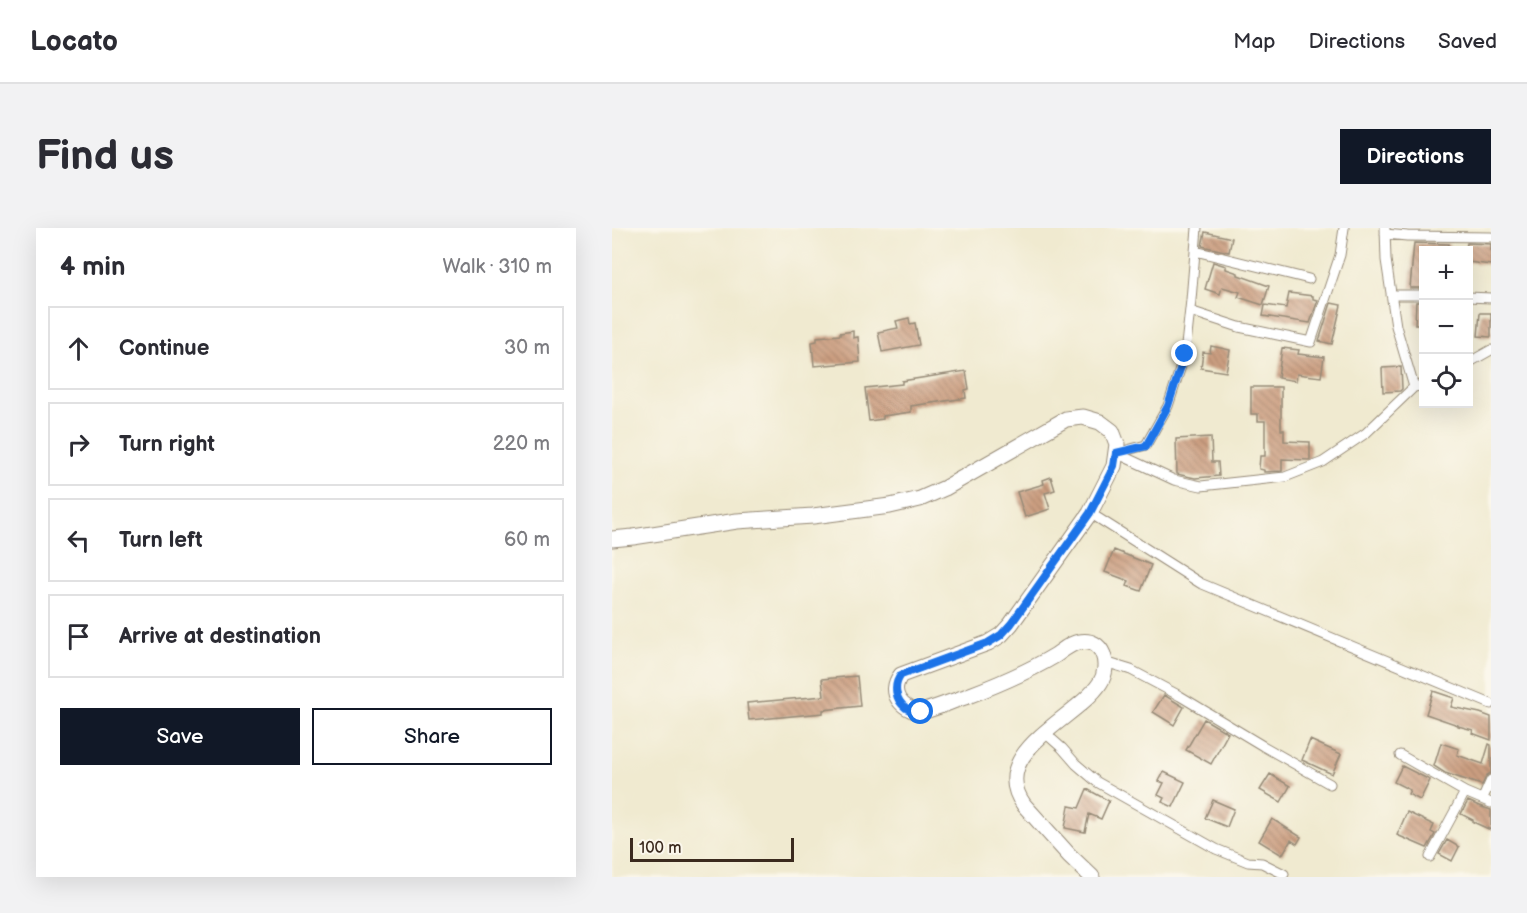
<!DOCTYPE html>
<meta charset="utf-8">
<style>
:root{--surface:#fff;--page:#f2f2f3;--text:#2b2b33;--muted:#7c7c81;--line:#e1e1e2;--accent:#111827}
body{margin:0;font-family:"Balsamiq Sans",sans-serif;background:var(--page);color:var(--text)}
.controls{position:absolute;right:18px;top:18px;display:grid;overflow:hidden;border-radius:0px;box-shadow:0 6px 24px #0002}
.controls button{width:54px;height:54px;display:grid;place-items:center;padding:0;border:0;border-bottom:2px solid var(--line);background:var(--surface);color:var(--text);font:30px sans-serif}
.scale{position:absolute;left:18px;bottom:15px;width:164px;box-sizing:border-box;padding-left:6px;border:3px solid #3b2a1e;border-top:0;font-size:16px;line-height:21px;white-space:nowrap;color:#3b2a1e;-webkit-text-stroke:4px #fbf7ec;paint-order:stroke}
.stop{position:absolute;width:18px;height:18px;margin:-14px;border:4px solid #1a73e8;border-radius:50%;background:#fff}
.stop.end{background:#1a73e8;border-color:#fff;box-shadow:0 2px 6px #0008}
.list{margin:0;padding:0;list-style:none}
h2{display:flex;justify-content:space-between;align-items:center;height:78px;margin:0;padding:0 24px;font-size:26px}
h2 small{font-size:20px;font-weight:400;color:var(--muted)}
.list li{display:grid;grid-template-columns:39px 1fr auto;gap:18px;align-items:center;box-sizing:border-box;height:84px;margin:0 12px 12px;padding:0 12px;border:2px solid var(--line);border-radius:0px}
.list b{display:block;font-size:22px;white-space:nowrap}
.list em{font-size:20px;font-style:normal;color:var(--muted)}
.actions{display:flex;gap:12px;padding:18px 24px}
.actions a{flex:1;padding:14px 0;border:2px solid var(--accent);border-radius:0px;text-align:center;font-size:21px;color:var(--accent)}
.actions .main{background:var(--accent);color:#fff}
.icon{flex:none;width:33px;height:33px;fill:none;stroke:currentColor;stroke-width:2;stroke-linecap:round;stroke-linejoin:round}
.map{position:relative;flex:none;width:879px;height:649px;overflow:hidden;border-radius:0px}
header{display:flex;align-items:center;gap:36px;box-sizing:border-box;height:84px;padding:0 30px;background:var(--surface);border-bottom:2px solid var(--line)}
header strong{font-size:28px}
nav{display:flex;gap:33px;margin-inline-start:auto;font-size:21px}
.intro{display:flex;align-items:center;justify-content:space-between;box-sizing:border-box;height:144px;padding:0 36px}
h1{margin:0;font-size:42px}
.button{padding:15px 27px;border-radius:0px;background:var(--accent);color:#fff;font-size:21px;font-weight:700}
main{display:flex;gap:36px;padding:0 36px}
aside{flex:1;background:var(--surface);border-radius:0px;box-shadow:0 6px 24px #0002}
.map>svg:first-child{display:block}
.building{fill:url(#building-back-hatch)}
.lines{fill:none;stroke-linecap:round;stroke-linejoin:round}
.street-casing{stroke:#968a77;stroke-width:11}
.primary-casing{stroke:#968a77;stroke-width:17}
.street{stroke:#fff;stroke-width:9}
.primary{stroke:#fff;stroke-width:15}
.route{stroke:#1a73e8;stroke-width:8}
</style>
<header>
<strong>Locato</strong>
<nav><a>Map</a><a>Directions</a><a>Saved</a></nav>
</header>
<div class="intro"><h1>Find us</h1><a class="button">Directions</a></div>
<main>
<aside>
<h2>4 min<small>Walk · 310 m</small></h2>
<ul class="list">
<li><svg class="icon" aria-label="ahead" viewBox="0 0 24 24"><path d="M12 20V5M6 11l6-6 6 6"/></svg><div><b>Continue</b></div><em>30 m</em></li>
<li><svg class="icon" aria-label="right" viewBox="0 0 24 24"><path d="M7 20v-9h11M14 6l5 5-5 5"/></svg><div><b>Turn right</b></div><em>220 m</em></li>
<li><svg class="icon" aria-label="left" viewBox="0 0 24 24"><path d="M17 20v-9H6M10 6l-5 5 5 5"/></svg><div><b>Turn left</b></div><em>60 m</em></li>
<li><svg class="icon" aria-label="arrive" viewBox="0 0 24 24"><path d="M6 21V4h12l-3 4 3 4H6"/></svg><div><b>Arrive at destination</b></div></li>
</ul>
<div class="actions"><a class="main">Save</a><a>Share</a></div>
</aside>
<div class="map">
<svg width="879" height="649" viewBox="0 0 879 649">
<defs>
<pattern id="building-back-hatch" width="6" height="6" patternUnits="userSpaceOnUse" patternTransform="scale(1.5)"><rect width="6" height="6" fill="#cc9f81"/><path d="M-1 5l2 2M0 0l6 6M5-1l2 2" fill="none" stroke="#a78269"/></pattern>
</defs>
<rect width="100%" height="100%" fill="#fbf7ec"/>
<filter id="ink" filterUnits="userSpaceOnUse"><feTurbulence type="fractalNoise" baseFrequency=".0167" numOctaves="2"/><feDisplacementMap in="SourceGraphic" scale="12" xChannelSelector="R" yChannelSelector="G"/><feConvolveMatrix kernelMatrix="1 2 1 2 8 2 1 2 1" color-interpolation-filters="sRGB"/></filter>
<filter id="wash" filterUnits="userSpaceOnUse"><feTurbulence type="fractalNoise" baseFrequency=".008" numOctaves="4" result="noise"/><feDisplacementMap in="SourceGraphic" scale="24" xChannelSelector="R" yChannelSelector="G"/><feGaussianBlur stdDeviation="1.35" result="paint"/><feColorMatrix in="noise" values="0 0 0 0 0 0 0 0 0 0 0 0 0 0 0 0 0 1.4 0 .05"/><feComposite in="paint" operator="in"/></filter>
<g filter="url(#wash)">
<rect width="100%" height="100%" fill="#f0ead0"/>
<g id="blocks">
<!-- building -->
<path class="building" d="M 593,4 L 620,10 L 617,24 L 590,18 Z
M 802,15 L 837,16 L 836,22 L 812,22 L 812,60 L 798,60 Z
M 855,15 L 879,16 L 879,37 L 856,34 L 856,22 L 854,22 Z
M 601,34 L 614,38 L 614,41 L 626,45 L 626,47 L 657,58 L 651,77 L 626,69 L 628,64 L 610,59 L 608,66 L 593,61 Z
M 677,65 L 701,68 L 701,71 L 706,72 L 698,95 L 651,88 L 653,77 L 674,80 Z
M 804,74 L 812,74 L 812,97 L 803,97 Z
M 719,75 L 729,77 L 720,116 L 707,113 Z
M 868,85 L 879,85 L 879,109 L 866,108 Z
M 297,90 L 298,96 L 303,95 L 307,117 L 270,124 L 266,104 L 286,100 L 284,93 Z
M 241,103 L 241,110 L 246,109 L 248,134 L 202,138 L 200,114 L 205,113 L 205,109 L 228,107 L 228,105 Z
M 599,118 L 618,122 L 614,144 L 589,140 L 591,124 L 598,125 Z
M 670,120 L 687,122 L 686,126 L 712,129 L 709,149 L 685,146 L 684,153 L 666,150 Z
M 789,139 L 790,161 L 788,163 L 771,164 L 770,140 Z
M 354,143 L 357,161 L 353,162 L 354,170 L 299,178 L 299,184 L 271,188 L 271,191 L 257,193 L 253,160 L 290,156 L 290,153 Z
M 639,159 L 669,159 L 669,202 L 672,202 L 672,213 L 698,214 L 698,232 L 670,231 L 670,243 L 652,244 L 652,242 L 647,241 L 648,228 L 653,228 L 653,193 L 646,193 L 646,186 L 639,186 Z
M 599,209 L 600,234 L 606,234 L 607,248 L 583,250 L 565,246 L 564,211 Z
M 439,249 L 443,262 L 433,265 L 438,281 L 413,289 L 405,264 L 432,256 L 431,252 Z
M 502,322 L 539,337 L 529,363 L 515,358 L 517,353 L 493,344 Z
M 245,448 L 248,478 L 211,482 L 211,485 L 137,492 L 135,475 L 212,468 L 210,451 Z
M 821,463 L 842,470 L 839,479 L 868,485 L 879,489 L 879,512 L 860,505 L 861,502 L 846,498 L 846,497 L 814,486 Z
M 552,467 L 572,479 L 562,497 L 541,484 Z
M 592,491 L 616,505 L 599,536 L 574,522 Z
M 698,512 L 729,526 L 720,546 L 690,532 Z
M 829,515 L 847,521 L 845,527 L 871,536 L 877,516 L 879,517 L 879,545 L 875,547 L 870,557 L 833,545 L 822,538 Z
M 790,538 L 818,552 L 808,572 L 796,566 L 798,562 L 782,554 Z
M 552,544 L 573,554 L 561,579 L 550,574 L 552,570 L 546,567 L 552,555 L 547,553 Z
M 658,546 L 678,558 L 669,574 L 648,562 Z
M 475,561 L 497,573 L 489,591 L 477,586 L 473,604 L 453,600 L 457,578 L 467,580 Z
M 601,572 L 622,581 L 615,599 L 593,590 Z
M 856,573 L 867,578 L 879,582 L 879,602 L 861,594 L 861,592 L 849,586 Z
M 795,584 L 822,597 L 819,604 L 823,606 L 815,620 L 785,607 Z
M 660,591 L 689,609 L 685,616 L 679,612 L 670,627 L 647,613 Z
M 835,612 L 847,619 L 840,633 L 827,626 Z"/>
</g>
</g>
<g filter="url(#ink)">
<use href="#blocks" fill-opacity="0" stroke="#968a77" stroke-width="1.5"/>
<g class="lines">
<defs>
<path id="street" d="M 773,0 L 774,32 L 784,98 L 802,159
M 773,6 L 795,8 L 879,9
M 583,23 L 697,51
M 779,67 L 812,67
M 856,69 L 879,70
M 578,83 L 627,99 L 699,114 L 728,27 L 732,0
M 856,135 L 879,122
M 504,225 L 562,252 L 589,258 L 673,249 L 711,234 L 754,205 L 802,159 L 812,157
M 504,225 L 534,217 L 556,178 L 573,126 L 579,72 L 585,0
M 478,285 L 588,355 L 879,476
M 493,434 L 519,442 L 568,468 L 651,518 L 718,556
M 433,505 L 450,520 L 464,536 L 485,554 L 604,621 L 636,634 L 650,635 L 672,646
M 788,527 L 853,564 L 879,575
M 871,570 L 879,552
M 818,629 L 853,564"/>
<path id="primary" d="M 0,311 L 21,309 L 125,293 L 201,288 L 278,278 L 308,271 L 333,260 L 454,191 L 471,189 L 488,194 L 500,203 L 505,216 L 502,238 L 478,285 L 399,396 L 389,407 L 376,415 L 289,447 C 275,465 290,482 309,484 C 324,480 338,474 353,469 C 385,457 414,445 444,427 C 451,422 459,415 467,414 C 492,409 499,438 488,455 C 465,491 374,524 412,577 L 457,627 L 480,649"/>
</defs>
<!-- street casing -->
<use href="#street" class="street-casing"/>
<!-- primary casing -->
<use href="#primary" class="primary-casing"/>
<!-- street -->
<use href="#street" class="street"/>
<!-- primary -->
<use href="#primary" class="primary"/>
</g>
</g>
<g class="lines" filter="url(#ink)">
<!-- route -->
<path class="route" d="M 309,484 C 304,483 298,483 294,480 C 283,472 281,457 289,447 L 376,415 L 389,407 L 399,396 L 478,285 L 502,238 L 504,225 L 534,218 L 556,178 L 573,126"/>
</g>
</svg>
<div class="controls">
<button>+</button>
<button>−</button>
<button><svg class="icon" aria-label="locate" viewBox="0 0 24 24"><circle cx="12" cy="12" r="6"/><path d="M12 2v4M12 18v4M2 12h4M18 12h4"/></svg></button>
</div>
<div class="scale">100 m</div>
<div class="stop" style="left:309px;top:484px"></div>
<div class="stop end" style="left:573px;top:126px"></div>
</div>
</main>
